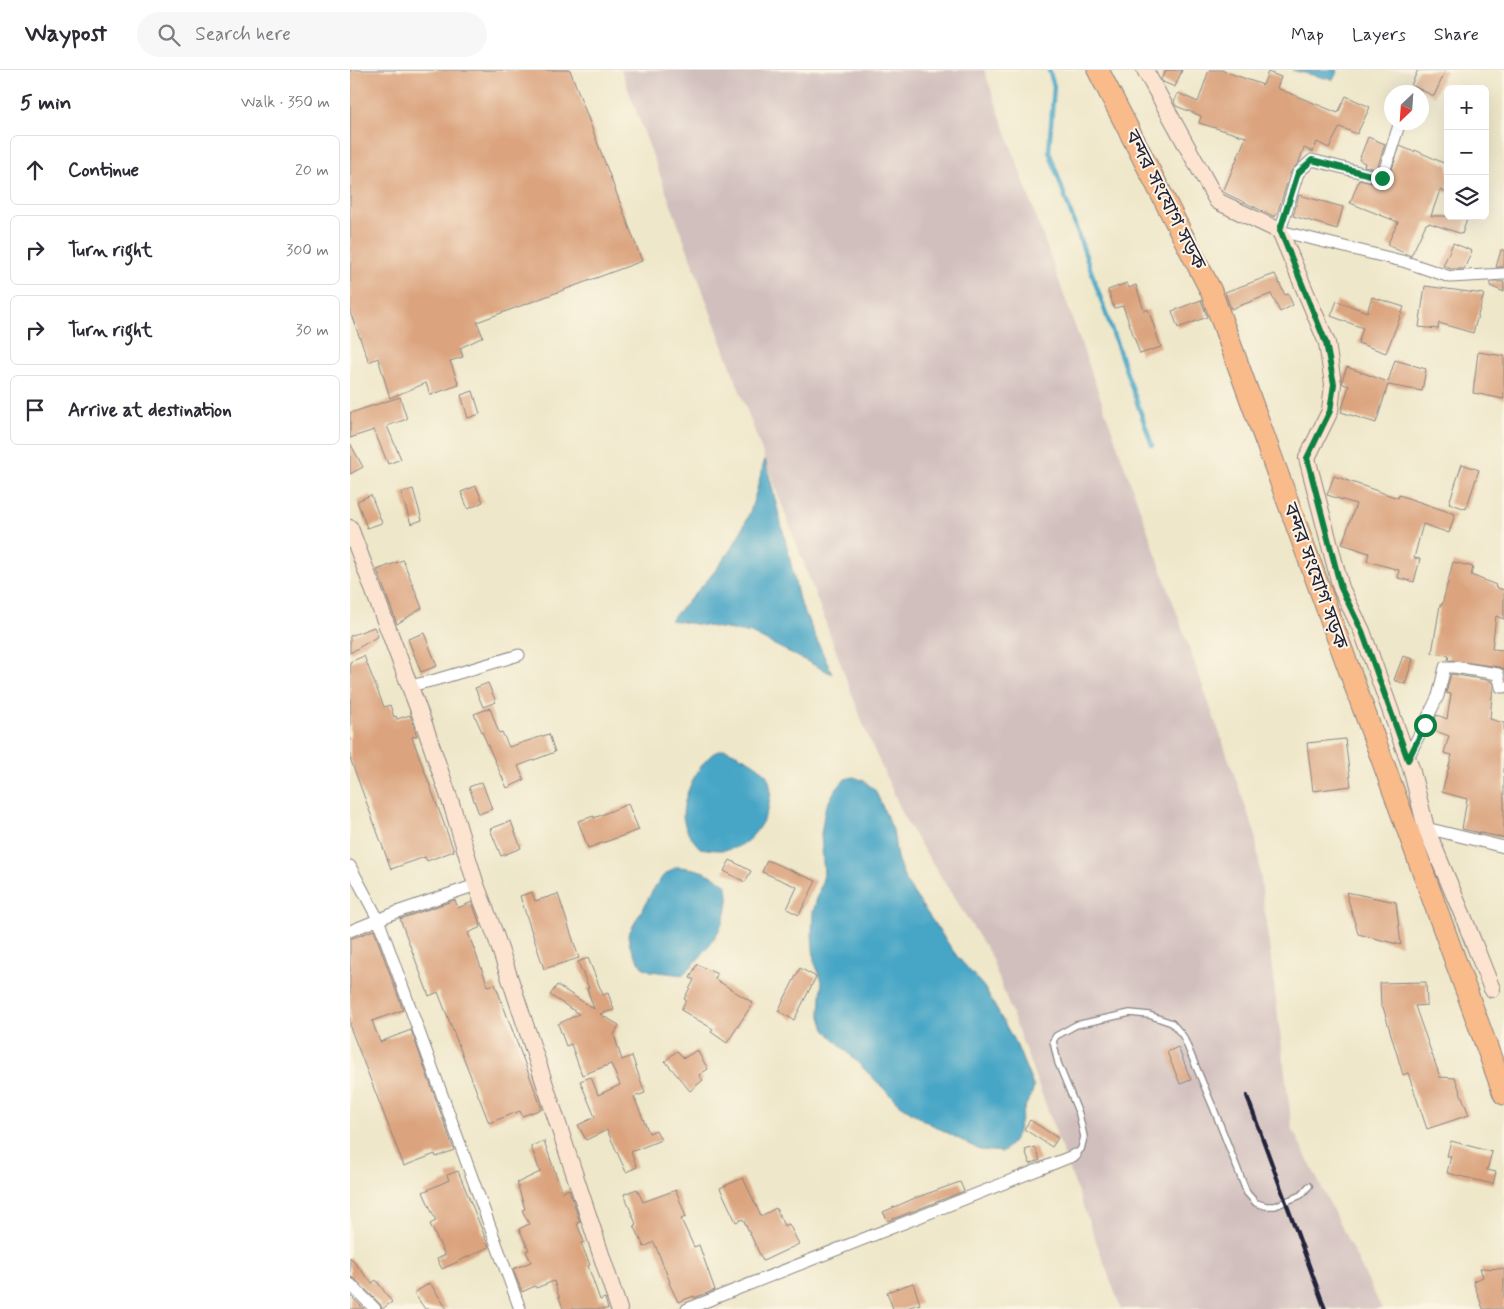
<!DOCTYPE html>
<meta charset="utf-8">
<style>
:root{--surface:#fff;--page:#f7f7f7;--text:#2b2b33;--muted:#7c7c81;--line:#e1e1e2}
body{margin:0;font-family:Mynerve,"Noto Sans Bengali",sans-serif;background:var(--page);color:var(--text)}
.controls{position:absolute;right:15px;top:15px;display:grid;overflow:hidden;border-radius:8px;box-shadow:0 5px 20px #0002}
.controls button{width:45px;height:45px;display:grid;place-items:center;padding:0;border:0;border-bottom:1px solid var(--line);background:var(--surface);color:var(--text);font:25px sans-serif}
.compass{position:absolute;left:1034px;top:15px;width:45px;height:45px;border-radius:50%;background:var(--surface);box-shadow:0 5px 20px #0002;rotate:205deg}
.stop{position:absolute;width:15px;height:15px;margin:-11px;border:4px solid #0b8043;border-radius:50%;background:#fff}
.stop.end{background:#0b8043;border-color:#fff;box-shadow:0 1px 5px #0008}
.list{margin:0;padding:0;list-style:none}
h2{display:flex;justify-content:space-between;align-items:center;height:65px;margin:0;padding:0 20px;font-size:21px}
h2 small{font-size:16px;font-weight:400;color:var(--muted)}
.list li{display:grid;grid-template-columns:32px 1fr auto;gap:15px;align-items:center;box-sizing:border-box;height:70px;margin:0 10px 10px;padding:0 10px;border:1px solid var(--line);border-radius:8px}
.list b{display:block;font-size:19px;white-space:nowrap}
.list em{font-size:16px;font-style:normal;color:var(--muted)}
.icon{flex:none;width:28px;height:28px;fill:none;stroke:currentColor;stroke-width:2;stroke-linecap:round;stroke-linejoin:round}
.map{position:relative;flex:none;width:1154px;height:1239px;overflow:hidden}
header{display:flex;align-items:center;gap:30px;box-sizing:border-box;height:70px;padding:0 25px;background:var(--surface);border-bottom:1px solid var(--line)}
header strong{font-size:24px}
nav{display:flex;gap:28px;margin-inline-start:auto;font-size:18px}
.search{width:350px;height:45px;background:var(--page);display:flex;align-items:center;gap:12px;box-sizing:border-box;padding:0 18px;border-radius:28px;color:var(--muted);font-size:19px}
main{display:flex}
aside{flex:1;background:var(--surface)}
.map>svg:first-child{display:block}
.industrial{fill:#d1bfbe}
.water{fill:#47a6c6;stroke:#346480}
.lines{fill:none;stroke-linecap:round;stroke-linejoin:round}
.stream{stroke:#47a6c6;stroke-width:4.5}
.building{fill:#dba47f}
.lane-casing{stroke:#888482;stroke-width:8}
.street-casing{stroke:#888482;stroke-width:13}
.secondary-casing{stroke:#888482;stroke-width:18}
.highway-casing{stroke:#888482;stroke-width:23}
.lane{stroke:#fff;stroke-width:5.5}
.street{stroke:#fff;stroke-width:11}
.secondary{stroke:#fde4d1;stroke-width:16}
.highway{stroke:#fabb8b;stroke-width:21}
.rail{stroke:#22223b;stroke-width:4}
.route{stroke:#0b8043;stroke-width:6}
.labels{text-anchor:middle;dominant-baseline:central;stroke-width:4;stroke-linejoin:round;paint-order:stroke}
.street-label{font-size:20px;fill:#22223b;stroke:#fcf5e5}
</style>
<header>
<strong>Waypost</strong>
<div class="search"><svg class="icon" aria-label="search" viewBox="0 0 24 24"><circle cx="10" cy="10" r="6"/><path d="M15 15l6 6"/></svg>Search here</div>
<nav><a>Map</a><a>Layers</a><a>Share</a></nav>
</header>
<main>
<aside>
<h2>5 min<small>Walk · 350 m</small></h2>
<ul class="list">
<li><svg class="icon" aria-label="ahead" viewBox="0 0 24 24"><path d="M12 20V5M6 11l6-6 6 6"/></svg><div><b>Continue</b></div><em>20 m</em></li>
<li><svg class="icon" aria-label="right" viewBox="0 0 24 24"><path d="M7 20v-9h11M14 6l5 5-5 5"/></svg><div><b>Turn right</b></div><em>300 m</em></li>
<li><svg class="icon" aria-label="right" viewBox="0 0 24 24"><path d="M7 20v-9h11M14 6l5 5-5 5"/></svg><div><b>Turn right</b></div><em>30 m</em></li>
<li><svg class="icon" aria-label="arrive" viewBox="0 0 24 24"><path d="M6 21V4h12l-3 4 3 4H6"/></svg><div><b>Arrive at destination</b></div></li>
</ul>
</aside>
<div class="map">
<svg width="1154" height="1239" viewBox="0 0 1154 1239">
<rect width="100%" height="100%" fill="#fcf5e5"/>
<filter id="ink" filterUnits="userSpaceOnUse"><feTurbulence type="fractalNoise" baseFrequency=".02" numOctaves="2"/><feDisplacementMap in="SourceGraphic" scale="10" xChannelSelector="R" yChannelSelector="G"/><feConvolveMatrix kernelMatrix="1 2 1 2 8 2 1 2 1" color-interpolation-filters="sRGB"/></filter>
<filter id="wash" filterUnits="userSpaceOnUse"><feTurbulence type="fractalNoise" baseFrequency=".0096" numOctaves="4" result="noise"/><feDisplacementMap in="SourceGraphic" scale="20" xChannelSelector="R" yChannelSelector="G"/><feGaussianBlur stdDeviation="1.12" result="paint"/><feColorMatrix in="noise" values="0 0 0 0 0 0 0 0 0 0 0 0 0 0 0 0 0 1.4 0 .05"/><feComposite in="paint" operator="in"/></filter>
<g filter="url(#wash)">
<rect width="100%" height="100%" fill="#eee7c9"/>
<!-- industrial -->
<path class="industrial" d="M 271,0 L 634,0 L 905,763 L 942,1058 L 1032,1239 L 771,1239 L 640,884 L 558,755 L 516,662 Z"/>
<!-- water -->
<path class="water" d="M 942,0 L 988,0 L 983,10 Z
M 415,389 L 439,485 L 449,530 L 482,604 L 401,563 L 320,550 C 349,520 379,490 396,451 C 405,432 409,409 415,389 Z
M 375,679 C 388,685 406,692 415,703 C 431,724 410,767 389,776 C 377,782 363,780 350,778 C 343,770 337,763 334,752 C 329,733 347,694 364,683 C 367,681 372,680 375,679 Z
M 504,707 L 514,711 L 525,720 L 543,760 L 547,788 L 556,812 L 606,885 L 634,917 L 667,976 L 684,1018 C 681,1026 676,1033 674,1040 C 667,1059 670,1069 652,1082 L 630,1080 L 575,1051 L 549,1034 L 475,960 L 470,943 L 472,911 L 464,891 L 462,864 L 463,842 L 474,805 L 471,764 L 475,739 L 484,722 L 495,709 Z
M 326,797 C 344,797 363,803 377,816 C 377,821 379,827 378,832 C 375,861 352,886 333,905 L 301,901 L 292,897 L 280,876 L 278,865 L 303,820 L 313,806 Z"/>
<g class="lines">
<!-- stream -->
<path class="stream" d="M 699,0 L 704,16 L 699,81 L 802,375"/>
</g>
<g id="blocks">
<!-- building -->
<path class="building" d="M 0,0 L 220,0 L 292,191 L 127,252 L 133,267 L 110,278 L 113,287 L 100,291 L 109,315 L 80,325 L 76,313 L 40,328 L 28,288 L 19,292 L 0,242 Z
M 816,0 L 832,0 L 825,17 L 813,12 L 811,9 Z
M 859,0 L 871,0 L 913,15 L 918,2 L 931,7 L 927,18 L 988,43 L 996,26 L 1020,37 L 1007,64 L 990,57 L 979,78 L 967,72 L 963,82 L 954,78 L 949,92 L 941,101 L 928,141 L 925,147 L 873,122 L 896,67 L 849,53 L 851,46 L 826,36 L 824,32 L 828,23 L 848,32 Z
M 1068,0 L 1096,0 L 1084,26 L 1061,15 Z
M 1018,67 L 1035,74 L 1027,99 L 1014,96 L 1015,93 L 1009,90 Z
M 1050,76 L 1064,82 L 1065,80 L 1098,95 L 1098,123 L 1090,120 L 1081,146 L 1118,146 L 1112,164 L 1079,153 L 1076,154 L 1061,186 L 1037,175 L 1048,152 L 1000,133 L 1009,110 L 1031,115 L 1037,113 Z
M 949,125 L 993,137 L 987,159 L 943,146 Z
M 1103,173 L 1122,181 L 1114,199 L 1101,199 L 1093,196 Z
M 1151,180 L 1154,180 L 1154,197 L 1146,197 Z
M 925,204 L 935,225 L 938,224 L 943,235 L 930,242 L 921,224 L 881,239 L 875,222 Z
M 1141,212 L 1154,212 L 1154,222 L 1140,216 Z
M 777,213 L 779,218 L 786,215 L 794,241 L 798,239 L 811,277 L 790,284 L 773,236 L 764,238 L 758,220 Z
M 1075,216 L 1134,224 L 1123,263 L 1089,253 L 1088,259 L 1069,257 Z
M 1022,227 L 1054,237 L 1036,283 L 1008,273 L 1013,258 L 981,246 L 987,231 L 1017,242 Z
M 851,230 L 857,247 L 828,258 L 822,241 Z
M 1128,282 L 1154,286 L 1154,329 L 1123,323 Z
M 1045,290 L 1076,299 L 1072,321 L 1038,315 L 1026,353 L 991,342 L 999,316 L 993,314 L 992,310 L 997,297 L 1038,312 Z
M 123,321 L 130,344 L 118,348 L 111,325 Z
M 50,327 L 57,349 L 37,356 L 51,389 L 38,394 L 24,360 L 0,368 L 0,343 Z
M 0,373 L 13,397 L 0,404 Z
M 1112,394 L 1129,400 L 1116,439 L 1099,433 Z
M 984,406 L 1048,428 L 1049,425 L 1105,444 L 1099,463 L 1073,454 L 1064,488 L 1070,489 L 1064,512 L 1048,508 L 1049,500 L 1017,491 L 1019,483 L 992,474 L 1006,434 L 977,425 Z
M 126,416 L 133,432 L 118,439 L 111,422 Z
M 63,419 L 72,450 L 61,454 L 51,423 Z
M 21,425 L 32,453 L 17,458 L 7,431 Z
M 53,490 L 72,538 L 47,554 L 27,500 Z
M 1103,492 L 1123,497 L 1121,505 L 1146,515 L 1145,517 L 1154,520 L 1154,549 L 1146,546 L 1142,579 L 1154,580 L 1154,599 L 1149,597 L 1098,590 L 1099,585 L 1082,583 L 1090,535 L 1092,535 Z
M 24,557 L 28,566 L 0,583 L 0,566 Z
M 74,563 L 87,596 L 71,602 L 58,569 Z
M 14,586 L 34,637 L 40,635 L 44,647 L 46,646 L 47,649 L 60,645 L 67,666 L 62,667 L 104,781 L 77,791 L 75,787 L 41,799 L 0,688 L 0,592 Z
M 1053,586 L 1063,589 L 1055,614 L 1044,610 Z
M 1101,604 L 1142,611 L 1143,616 L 1140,649 L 1154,653 L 1154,768 L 1112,759 L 1117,729 L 1092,722 L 1102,685 L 1094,683 L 1099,666 L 1080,659 L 1087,645 L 1097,649 L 1101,624 L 1096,623 Z
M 138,613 L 146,632 L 133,637 L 125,618 Z
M 140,638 L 149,663 L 152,662 L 159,677 L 199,664 L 205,682 L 168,696 L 174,710 L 157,718 L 124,644 Z
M 995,669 L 1001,716 L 963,721 L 957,673 Z
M 132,712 L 142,739 L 129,744 L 119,717 Z
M 278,734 L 289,760 L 238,778 L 228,751 L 244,746 L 244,748 Z
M 161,751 L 171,778 L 151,786 L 140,759 Z
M 380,790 L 401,801 L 395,812 L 374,801 Z
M 417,790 L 466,811 L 449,845 L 437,839 L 447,817 L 412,802 Z
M 182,822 L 185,831 L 208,824 L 229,888 L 194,899 L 170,826 Z
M 996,822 L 1046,832 L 1051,875 L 1008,864 Z
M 105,830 L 108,838 L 122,832 L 131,857 L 118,863 L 138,916 L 145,914 L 192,1039 L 172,1046 L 170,1041 L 139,1053 L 88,922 L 79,926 L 50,849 Z
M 24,860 L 53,940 L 22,951 L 30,972 L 61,960 L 104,1080 L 86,1087 L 85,1084 L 54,1096 L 0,957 L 0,869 Z
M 238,888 L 253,925 L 258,923 L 264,940 L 250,944 L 269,955 L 264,965 L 272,990 L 282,986 L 295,1023 L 284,1027 L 299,1063 L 306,1060 L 311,1070 L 281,1082 L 287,1097 L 276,1102 L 257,1060 L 236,1070 L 228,1055 L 245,1047 L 230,1011 L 241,1007 L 248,1025 L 270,1015 L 261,994 L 232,1005 L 221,974 L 216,976 L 208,954 L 229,944 L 200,925 L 207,915 L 244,939 L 237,918 L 239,918 L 228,892 Z
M 347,894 L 367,904 L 365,909 L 403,933 L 377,973 L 361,962 L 363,959 L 331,940 L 336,930 L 334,929 L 344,910 L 340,908 Z
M 450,898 L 466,907 L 444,950 L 428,941 Z
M 1076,912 L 1077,935 L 1065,936 L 1090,1007 L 1105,1008 L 1119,1045 L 1077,1059 L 1058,1003 L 1053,1005 L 1033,937 L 1031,937 L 1030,913 Z
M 828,977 L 841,1010 L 830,1014 L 817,982 Z
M 347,980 L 358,999 L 349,1005 L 353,1010 L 340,1021 L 315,991 L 327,981 L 334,988 Z
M 680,1050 L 708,1068 L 702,1077 L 674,1059 Z
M 194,1071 L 212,1122 L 219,1119 L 230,1152 L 227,1153 L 234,1172 L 231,1173 L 240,1195 L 238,1196 L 250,1230 L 255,1228 L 258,1239 L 213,1239 L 204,1211 L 186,1218 L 185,1216 L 172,1222 L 163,1199 L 181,1192 L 176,1181 L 179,1180 L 169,1159 L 179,1154 L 172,1140 L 175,1139 L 167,1113 L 190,1102 L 181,1076 Z
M 1101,1071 L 1142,1082 L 1137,1100 L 1146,1102 L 1143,1114 L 1097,1103 L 1101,1086 L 1097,1086 Z
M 685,1077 L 690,1090 L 680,1094 L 675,1080 Z
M 108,1101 L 139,1177 L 92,1199 L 87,1189 L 95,1185 L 80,1154 L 86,1151 L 73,1122 L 99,1110 L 97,1105 Z
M 393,1108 L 411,1146 L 426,1138 L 434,1156 L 439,1154 L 449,1174 L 413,1191 L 393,1149 L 386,1152 L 370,1118 Z
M 610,1112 L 614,1121 L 538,1151 L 533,1142 L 565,1128 Z
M 287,1119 L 293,1132 L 326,1120 L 336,1147 L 331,1149 L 344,1177 L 349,1175 L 365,1220 L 344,1228 L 344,1226 L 328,1232 L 319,1213 L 320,1212 L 304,1172 L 294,1177 L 284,1155 L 286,1154 L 274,1124 Z
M 0,1187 L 22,1213 L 26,1210 L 42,1232 L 32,1239 L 30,1234 L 5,1209 L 0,1207 Z
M 1130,1198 L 1154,1199 L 1154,1239 L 1133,1239 L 1123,1211 L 1133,1207 Z
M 80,1213 L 97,1239 L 75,1239 L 64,1223 Z
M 563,1213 L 570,1234 L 553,1239 L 543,1239 L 537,1222 Z
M 0,1225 L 14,1239 L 0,1239 Z"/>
</g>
</g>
<g filter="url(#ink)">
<use href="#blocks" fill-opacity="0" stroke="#888482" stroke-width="1"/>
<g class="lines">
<defs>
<path id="lane" d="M 725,1085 L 731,1079 L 734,1067 L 729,1044 L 708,993 L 703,971 L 706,966 L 726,955 L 780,943 L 799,945 L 822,953 L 833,966 L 863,1037 L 897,1123 L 906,1133 L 916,1136 L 925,1136 L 951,1125 L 959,1116"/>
<path id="street" d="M 1050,52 L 1032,108 L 962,90 L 948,103 L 930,161 L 1056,192 L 1100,207 L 1154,204
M 60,616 L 85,610 L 169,585
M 1057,690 L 1088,626 L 1095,597 L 1104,597 L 1148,604 L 1151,617 L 1154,617
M 1076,758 L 1154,777
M 0,796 L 28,849 L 170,1239
M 0,861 L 47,842 L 126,815
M 0,1214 L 25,1239
M 337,1239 L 725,1085"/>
<path id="secondary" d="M 795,0 L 867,131 L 930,161 L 977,273 L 983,314 L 980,341 L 957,388 L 991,518 L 1012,561 L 1061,698 L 1076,758 L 1113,846 L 1142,919
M 0,458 L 74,654 L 102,736 L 126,815 L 145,864 L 175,954 L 269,1239"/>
<path id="highway" d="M 748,0 L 861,221 L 1154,1024"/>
</defs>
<!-- lane casing -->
<use href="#lane" class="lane-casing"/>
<!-- street casing -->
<use href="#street" class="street-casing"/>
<!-- secondary casing -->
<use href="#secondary" class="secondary-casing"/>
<!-- highway casing -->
<use href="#highway" class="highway-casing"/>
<!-- lane -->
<use href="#lane" class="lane"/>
<!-- street -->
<use href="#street" class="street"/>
<!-- secondary -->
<use href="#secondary" class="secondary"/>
<!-- highway -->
<use href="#highway" class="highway"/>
<!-- rail -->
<path class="rail" d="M 897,1026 L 975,1239"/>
</g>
</g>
<g class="lines" filter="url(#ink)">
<!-- route -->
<path class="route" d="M 1032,108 L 962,90 L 948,103 L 930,160 L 976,273 L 984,314 L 980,341 L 957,388 L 991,518 L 1012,561 L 1058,690 L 1075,655"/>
</g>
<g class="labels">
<!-- street labels -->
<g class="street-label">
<text transform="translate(815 130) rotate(63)">বন্দর সংযোগ সড়ক</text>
<text transform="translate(965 506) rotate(70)">বন্দর সংযোগ সড়ক</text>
</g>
</g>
</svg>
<div class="controls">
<button>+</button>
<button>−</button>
<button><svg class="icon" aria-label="layers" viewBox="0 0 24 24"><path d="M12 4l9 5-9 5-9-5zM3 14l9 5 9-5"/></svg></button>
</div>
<svg class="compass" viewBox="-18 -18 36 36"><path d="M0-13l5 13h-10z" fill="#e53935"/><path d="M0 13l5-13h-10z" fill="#7c7c81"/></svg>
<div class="stop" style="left:1075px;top:655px"></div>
<div class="stop end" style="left:1032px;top:108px"></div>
</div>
</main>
